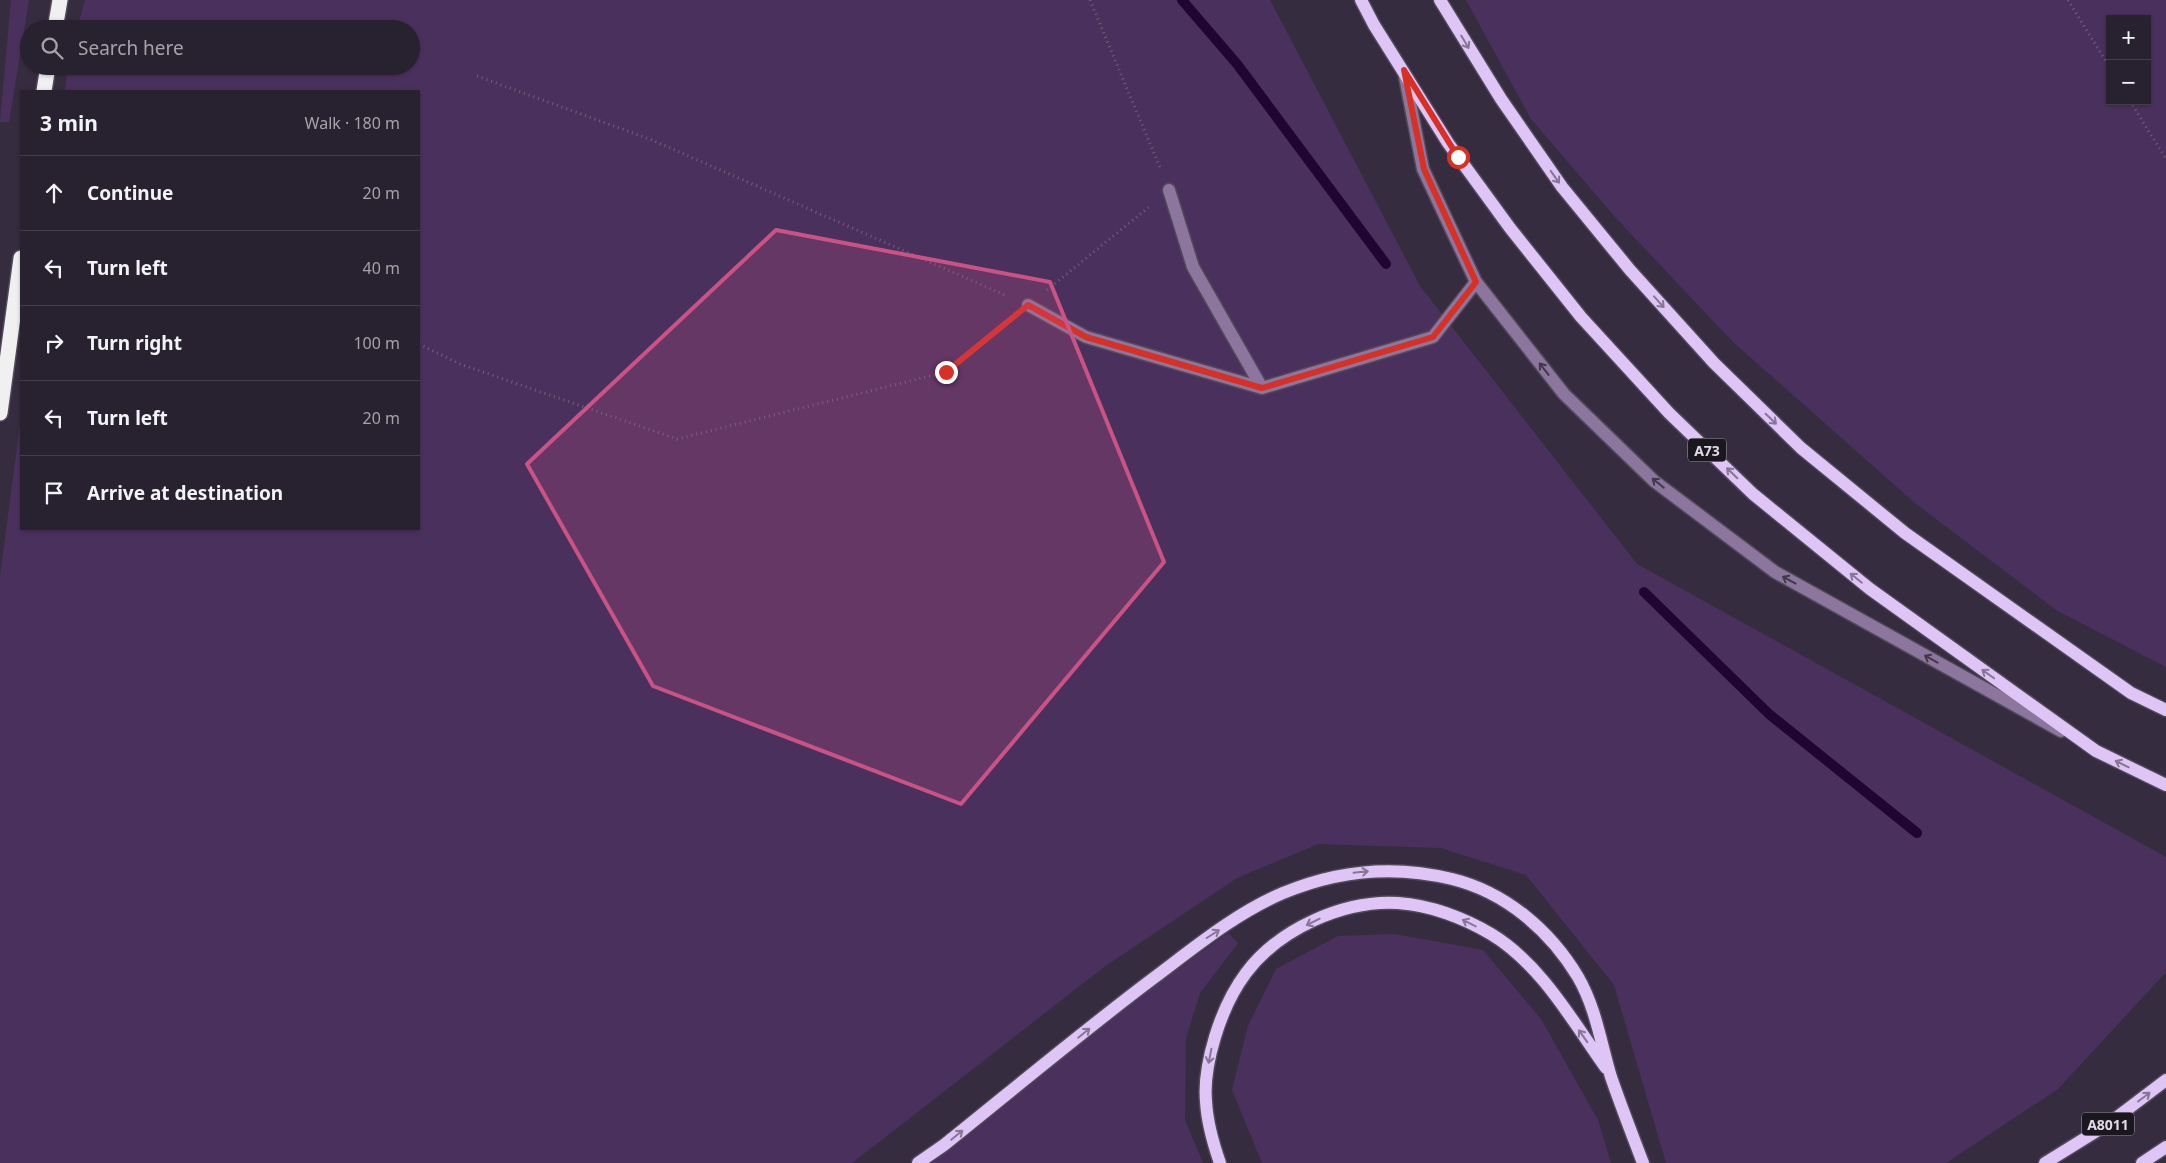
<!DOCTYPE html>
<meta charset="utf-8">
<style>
:root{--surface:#28212f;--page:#302937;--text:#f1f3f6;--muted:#a5a3aa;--line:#443e4b}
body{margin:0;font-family:"Noto Sans",sans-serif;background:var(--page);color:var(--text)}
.controls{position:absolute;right:15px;top:15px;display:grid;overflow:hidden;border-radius:0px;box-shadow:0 1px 4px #0004}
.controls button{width:45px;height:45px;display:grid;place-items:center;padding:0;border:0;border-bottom:1px solid var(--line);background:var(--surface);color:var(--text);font:25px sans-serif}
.stop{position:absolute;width:15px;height:15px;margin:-11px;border:4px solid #d93025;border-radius:50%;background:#fff}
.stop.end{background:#d93025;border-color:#fff;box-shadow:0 1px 5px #0008}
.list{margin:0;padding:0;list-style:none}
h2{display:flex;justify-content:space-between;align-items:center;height:65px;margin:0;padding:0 20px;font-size:21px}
h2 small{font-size:16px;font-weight:400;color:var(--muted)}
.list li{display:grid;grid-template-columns:32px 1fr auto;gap:15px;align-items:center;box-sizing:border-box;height:75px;padding:0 20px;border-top:1px solid var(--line)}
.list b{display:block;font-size:19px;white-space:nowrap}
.list em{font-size:16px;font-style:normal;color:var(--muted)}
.icon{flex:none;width:28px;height:28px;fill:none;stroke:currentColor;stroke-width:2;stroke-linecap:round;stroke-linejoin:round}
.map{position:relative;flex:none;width:2166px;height:1163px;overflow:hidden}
.search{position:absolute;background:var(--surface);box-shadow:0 1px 4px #0004;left:20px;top:20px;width:400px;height:55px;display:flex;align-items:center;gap:12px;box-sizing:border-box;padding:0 18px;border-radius:28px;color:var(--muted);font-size:19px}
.panel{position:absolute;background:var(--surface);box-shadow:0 1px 4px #0004;left:20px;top:90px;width:400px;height:440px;border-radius:0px}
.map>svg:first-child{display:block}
.green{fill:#4a315d;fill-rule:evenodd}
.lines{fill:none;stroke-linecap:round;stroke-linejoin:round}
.stream{stroke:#210531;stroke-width:10}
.minor-casing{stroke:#51485a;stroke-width:15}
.major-casing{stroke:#51485a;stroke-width:15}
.highway-casing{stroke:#51485a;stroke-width:18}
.path{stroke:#6c6374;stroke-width:3;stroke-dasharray:1 4;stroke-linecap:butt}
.minor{stroke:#8c769e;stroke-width:12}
.major{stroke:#dfc4f6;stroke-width:12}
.highway{stroke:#f0f0f0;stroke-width:15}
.oneway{stroke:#877695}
.oneway2{stroke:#43384b}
.route{stroke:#d93025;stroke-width:6}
.marked{fill:#cb5285;fill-opacity:0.2;stroke:#cb5285;stroke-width:4;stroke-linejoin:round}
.labels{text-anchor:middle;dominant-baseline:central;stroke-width:4;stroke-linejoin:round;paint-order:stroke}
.shield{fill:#1b171f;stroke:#a5a0aa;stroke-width:1}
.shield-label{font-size:14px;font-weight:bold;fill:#e0dae6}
</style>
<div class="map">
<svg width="2166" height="1163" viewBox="0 0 2166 1163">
<rect width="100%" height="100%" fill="#362c3f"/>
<!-- green -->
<path class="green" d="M 11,0 L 29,0 L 9,122 L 0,122 Z
M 85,0 L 1270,0 L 1420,286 L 1637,564 L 2166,857 L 2166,972 L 2058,1089 L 1946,1163 L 1666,1163 L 1614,985 L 1526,875 L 1441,848 L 1318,844 L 1237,878 L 1104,967 L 852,1163 L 0,1163 L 0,576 L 21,417 L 21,529 L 419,529 L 419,91 L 65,91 L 68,66 L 411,66 L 411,29 L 77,29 Z
M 1466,0 L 2166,0 L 2166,667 L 2056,610 L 1915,503 L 1732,341 L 1615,217 L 1531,119 ZM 2110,19 L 2147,19 L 2147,101 L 2110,101 Z
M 1228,933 L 1238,943 L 1200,993 L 1186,1038 L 1185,1120 L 1203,1163 L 932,1163 L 1108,1019 Z
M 1395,934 L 1483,950 L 1541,1019 L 1598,1120 L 1611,1163 L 1262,1163 L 1232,1090 L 1248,1026 L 1276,969 L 1338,936 Z"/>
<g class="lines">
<!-- stream -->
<path class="stream" d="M 1182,0 L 1237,64 L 1386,264
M 1644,592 L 1769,714 L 1917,833"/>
<defs>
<path id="minor" d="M 1405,77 L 1423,169 L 1476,282 L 1564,394 L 1654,481 L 1775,572 L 2061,731
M 1169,190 L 1193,267 L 1262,388
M 1028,305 L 1086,337 L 1262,388 L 1433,337 L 1476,282"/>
<path id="major" d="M 1361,0 L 1374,25 L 1448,143 L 1510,228 L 1581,317 L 1669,413 L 1753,494 L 1870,589 L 2096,751 L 2166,785
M 1440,0 L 1501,99 L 1562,187 L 1630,270 L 1714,363 L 1801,448 L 1905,533 L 2131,693 L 2166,710
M 918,1163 L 944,1145 C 1014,1089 1083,1031 1155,977 C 1195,947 1236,913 1283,893 C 1338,870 1395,865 1452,879 C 1505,892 1550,930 1578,977 C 1596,1008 1601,1044 1611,1077 C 1621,1106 1632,1134 1643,1163
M 1220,1163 C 1213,1143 1207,1122 1206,1101 C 1204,1080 1209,1057 1215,1037 C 1222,1014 1231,993 1246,973 C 1279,929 1343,900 1398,903 C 1430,905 1464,918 1491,934 C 1541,964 1573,1022 1606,1068
M 2045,1163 L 2108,1124 L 2166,1080
M 2142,1163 L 2166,1147"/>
<path id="highway" d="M 55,29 L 60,0
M 44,91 L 48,66
M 0,413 L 21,258"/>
</defs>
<!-- minor casing -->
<use href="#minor" class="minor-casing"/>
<!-- major casing -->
<use href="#major" class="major-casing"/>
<!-- highway casing -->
<use href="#highway" class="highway-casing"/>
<!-- path -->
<path class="path" d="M 1090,0 L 1161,170
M 2068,0 L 2110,68
M 477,76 L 652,140 L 1007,296
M 2130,101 L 2166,159
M 1047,290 L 1149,207
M 419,344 L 460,364 L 677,439 L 946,372 L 1011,319"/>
<!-- minor -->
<use href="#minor" class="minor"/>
<!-- major -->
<use href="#major" class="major"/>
<!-- highway -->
<use href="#highway" class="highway"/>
</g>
<!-- one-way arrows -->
<defs><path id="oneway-shaft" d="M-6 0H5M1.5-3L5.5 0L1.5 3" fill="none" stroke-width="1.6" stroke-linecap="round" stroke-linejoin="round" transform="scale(1.25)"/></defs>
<g class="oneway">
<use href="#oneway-shaft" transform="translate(1465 42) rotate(59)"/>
<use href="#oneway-shaft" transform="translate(1555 177) rotate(55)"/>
<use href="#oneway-shaft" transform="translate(1659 302) rotate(48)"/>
<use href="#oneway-shaft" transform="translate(1771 419) rotate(44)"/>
<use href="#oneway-shaft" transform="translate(1732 473) rotate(-136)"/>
<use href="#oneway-shaft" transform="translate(1856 578) rotate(-141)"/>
<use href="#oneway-shaft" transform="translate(1988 674) rotate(-145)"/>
<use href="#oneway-shaft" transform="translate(2122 764) rotate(-154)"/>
<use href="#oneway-shaft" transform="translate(1361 872) rotate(-6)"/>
<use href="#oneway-shaft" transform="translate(1313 922) rotate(154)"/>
<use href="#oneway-shaft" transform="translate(1469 923) rotate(-153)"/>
<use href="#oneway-shaft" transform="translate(1213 934) rotate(-32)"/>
<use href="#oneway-shaft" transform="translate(1084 1033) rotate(-39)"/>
<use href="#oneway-shaft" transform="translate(1583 1036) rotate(-125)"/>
<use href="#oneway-shaft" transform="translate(1210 1056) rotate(101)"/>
<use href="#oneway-shaft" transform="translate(2144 1097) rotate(-37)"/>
<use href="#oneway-shaft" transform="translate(957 1135) rotate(-39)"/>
</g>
<g class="oneway2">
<use href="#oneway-shaft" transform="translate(1544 369) rotate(-128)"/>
<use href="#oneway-shaft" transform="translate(1658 483) rotate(-141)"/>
<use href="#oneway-shaft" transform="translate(1789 580) rotate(-151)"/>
<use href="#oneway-shaft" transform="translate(1931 659) rotate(-151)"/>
</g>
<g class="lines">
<!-- route -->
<path class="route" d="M 946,372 L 1028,305 L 1086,337 L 1262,388 L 1433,337 L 1476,282 L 1424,169 L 1404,70 L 1458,157"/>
</g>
<!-- marked area -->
<path class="marked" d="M 776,230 L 1050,282 L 1164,562 L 961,804 L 653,686 L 527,464 Z"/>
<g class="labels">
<!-- shield labels -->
<g class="shield">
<rect x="1688" y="438.5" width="38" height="23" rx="4"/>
<rect x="2082" y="1112.5" width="52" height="23" rx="4"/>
</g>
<g class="shield-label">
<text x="1707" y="450">A73</text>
<text x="2108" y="1124">A8011</text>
</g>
</g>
</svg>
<div class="controls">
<button>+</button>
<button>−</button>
</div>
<div class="stop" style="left:1458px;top:157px"></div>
<div class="stop end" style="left:946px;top:372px"></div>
<div class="search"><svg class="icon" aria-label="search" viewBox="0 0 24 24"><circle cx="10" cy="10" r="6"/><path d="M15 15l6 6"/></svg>Search here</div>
<section class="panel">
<h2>3 min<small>Walk · 180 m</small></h2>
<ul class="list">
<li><svg class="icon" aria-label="ahead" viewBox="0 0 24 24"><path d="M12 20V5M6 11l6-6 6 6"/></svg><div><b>Continue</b></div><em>20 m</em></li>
<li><svg class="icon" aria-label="left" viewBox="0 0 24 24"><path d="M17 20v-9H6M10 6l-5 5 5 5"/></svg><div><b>Turn left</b></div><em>40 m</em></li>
<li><svg class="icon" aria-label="right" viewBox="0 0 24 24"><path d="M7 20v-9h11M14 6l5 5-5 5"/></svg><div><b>Turn right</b></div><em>100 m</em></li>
<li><svg class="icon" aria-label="left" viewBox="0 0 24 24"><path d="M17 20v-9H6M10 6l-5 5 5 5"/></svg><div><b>Turn left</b></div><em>20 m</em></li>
<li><svg class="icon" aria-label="arrive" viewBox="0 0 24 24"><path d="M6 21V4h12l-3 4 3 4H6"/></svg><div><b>Arrive at destination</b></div></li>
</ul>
</section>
</div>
